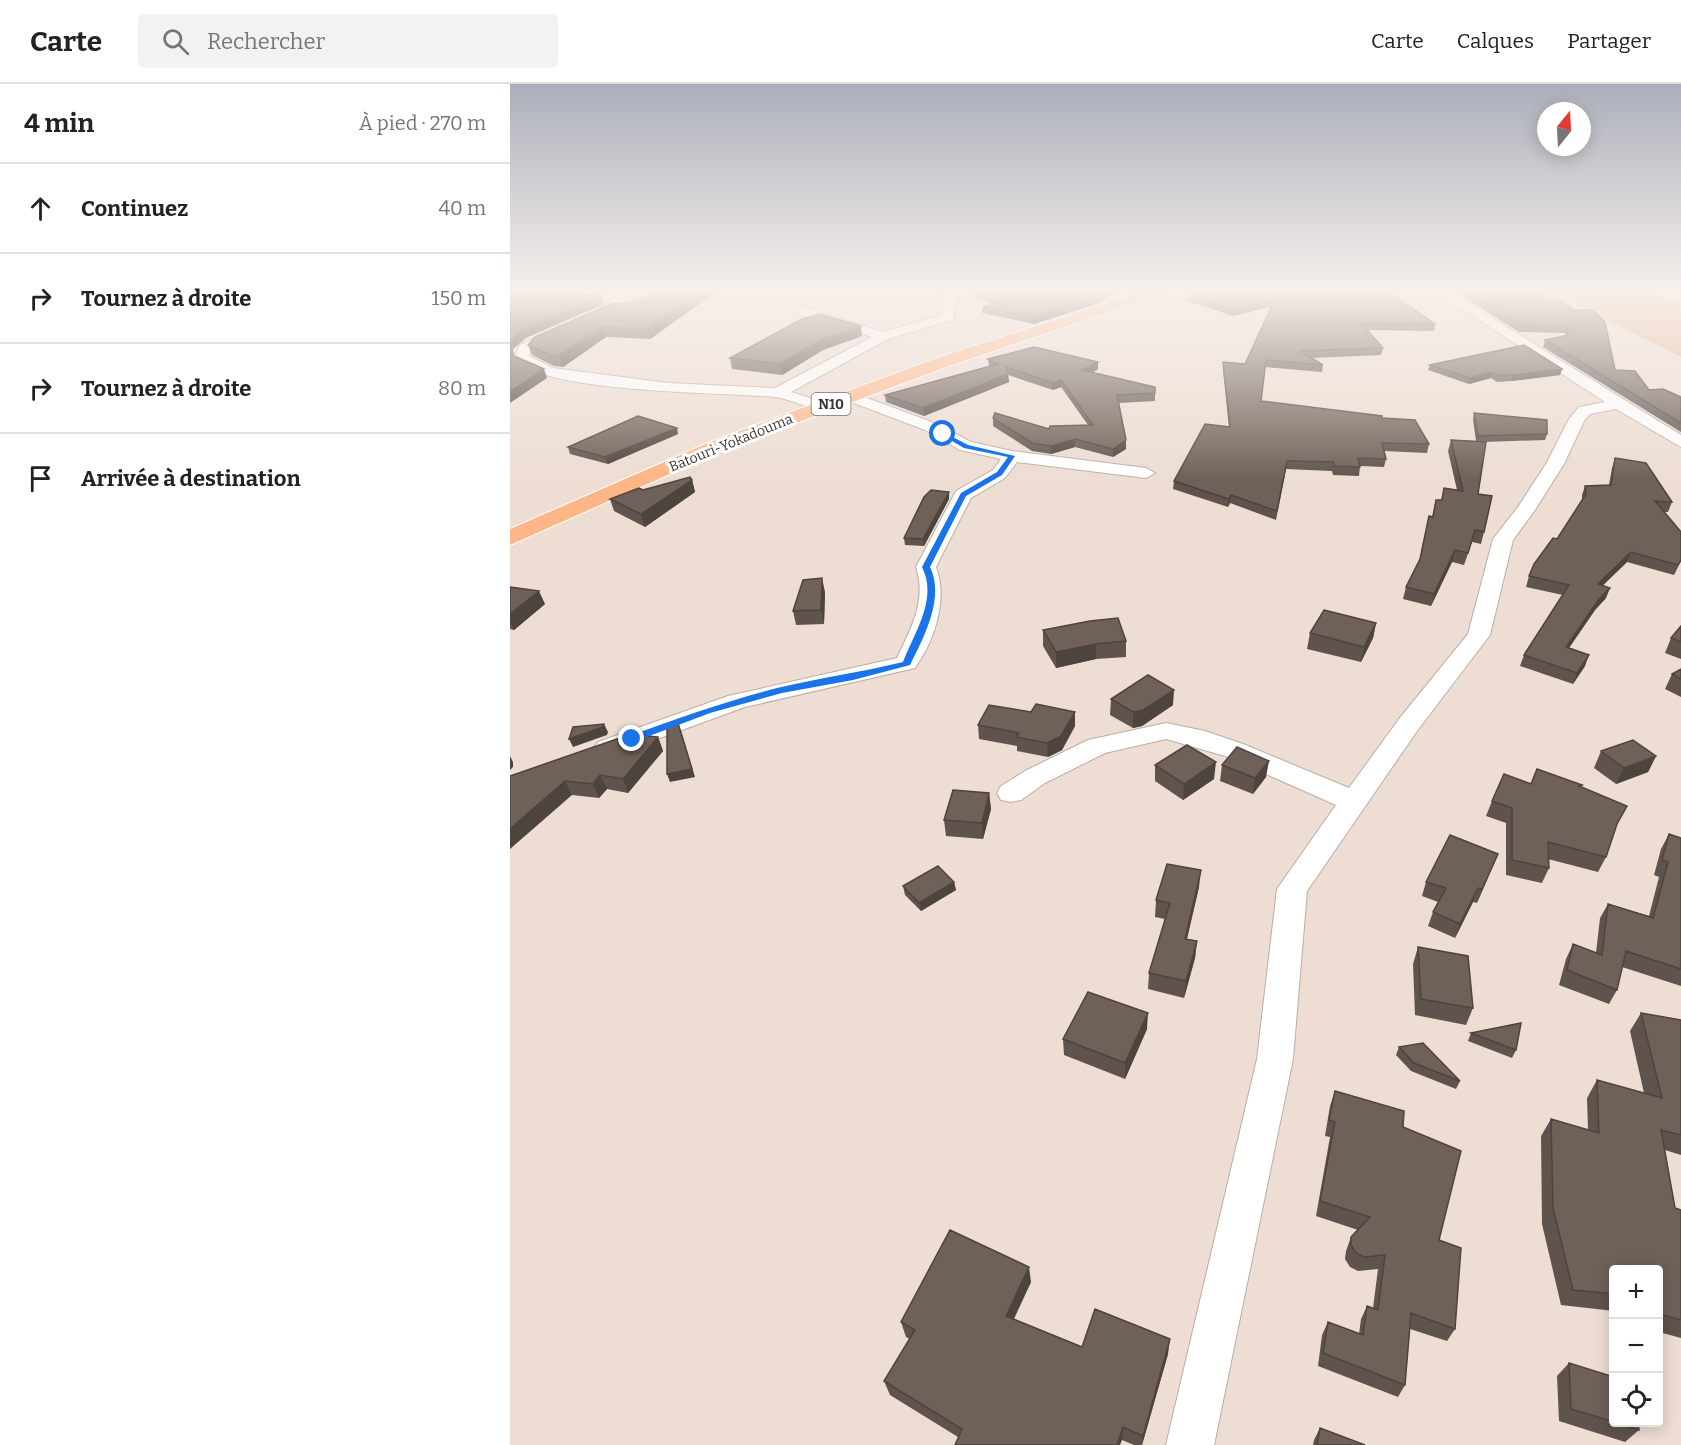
<!DOCTYPE html>
<html lang="fr">
<meta charset="utf-8">
<style>
:root{--surface:#fff;--page:#f2f2f2;--text:#222;--muted:#767676;--line:#e0e0e0}
body{margin:0;font-family:Bitter,serif;background:var(--page);color:var(--text)}
.controls{position:absolute;right:18px;bottom:18px;display:grid;overflow:hidden;border-radius:6px;box-shadow:0 3px 15px #0003}
.controls button{width:54px;height:54px;display:grid;place-items:center;padding:0;border:0;border-bottom:2px solid var(--line);background:var(--surface);color:var(--text);font:30px sans-serif}
.compass{position:absolute;left:1027px;top:18px;width:54px;height:54px;border-radius:50%;background:var(--surface);box-shadow:0 3px 15px #0003;rotate:18deg}
.stop{position:absolute;width:18px;height:18px;margin:-14px;border:4px solid #1a73e8;border-radius:50%;background:#fff}
.stop.end{background:#1a73e8;border-color:#fff;box-shadow:0 2px 6px #0008}
.list{margin:0;padding:0;list-style:none}
h2{display:flex;justify-content:space-between;align-items:center;height:78px;margin:0;padding:0 24px;font-size:26px}
h2 small{font-size:20px;font-weight:400;color:var(--muted)}
.list li{display:grid;grid-template-columns:39px 1fr auto;gap:18px;align-items:center;box-sizing:border-box;height:90px;padding:0 24px;border-top:2px solid var(--line)}
.list b{display:block;font-size:22px;white-space:nowrap}
.list em{font-size:20px;font-style:normal;color:var(--muted)}
.icon{flex:none;width:33px;height:33px;fill:none;stroke:currentColor;stroke-width:2;stroke-linecap:round;stroke-linejoin:round}
.map{position:relative;flex:none;width:1171px;height:1361px;overflow:hidden}
header{display:flex;align-items:center;gap:36px;box-sizing:border-box;height:84px;padding:0 30px;background:var(--surface);border-bottom:2px solid var(--line)}
header strong{font-size:28px}
nav{display:flex;gap:33px;margin-inline-start:auto;font-size:21px}
.search{width:420px;height:54px;background:var(--page);display:flex;align-items:center;gap:15px;box-sizing:border-box;padding:0 21px;border-radius:6px;color:var(--muted);font-size:22px}
main{display:flex}
aside{flex:1;background:var(--surface)}
.map>svg:first-child{display:block}
.green{fill:#e7b595}
.lines{fill:none;stroke-linecap:round;stroke-linejoin:round}
.street-casing{stroke:#bcada3;stroke-width:2}
.highway-casing{stroke:#fff;stroke-width:2}
.street{fill:#fff;fill-rule:evenodd}
.highway{fill:#feb686;fill-rule:evenodd}
.wall{fill:#5f534d}
.shaded-wall{fill:#4e443e}
.building{fill:#6f6159;stroke:#4e443e;stroke-width:1.5}
.route{fill:#1a73e8}
.labels{text-anchor:middle;dominant-baseline:central;stroke-width:6;stroke-linejoin:round;paint-order:stroke}
.shield{fill:#fff;stroke:#76726f;stroke-width:1.5}
.shield-label{font-size:14px;font-weight:bold;fill:#3c3531}
.far-street-label{font-size:14px;fill:#3c3531;stroke:#fff}
</style>
<header>
<strong>Carte</strong>
<div class="search"><svg class="icon" aria-label="search" viewBox="0 0 24 24"><circle cx="10" cy="10" r="6"/><path d="M15 15l6 6"/></svg>Rechercher</div>
<nav><a>Carte</a><a>Calques</a><a>Partager</a></nav>
</header>
<main>
<aside>
<h2>4 min<small>À pied · 270 m</small></h2>
<ul class="list">
<li><svg class="icon" aria-label="ahead" viewBox="0 0 24 24"><path d="M12 20V5M6 11l6-6 6 6"/></svg><div><b>Continuez</b></div><em>40 m</em></li>
<li><svg class="icon" aria-label="right" viewBox="0 0 24 24"><path d="M7 20v-9h11M14 6l5 5-5 5"/></svg><div><b>Tournez à droite</b></div><em>150 m</em></li>
<li><svg class="icon" aria-label="right" viewBox="0 0 24 24"><path d="M7 20v-9h11M14 6l5 5-5 5"/></svg><div><b>Tournez à droite</b></div><em>80 m</em></li>
<li><svg class="icon" aria-label="arrive" viewBox="0 0 24 24"><path d="M6 21V4h12l-3 4 3 4H6"/></svg><div><b>Arrivée à destination</b></div></li>
</ul>
</aside>
<div class="map">
<svg width="1171" height="1361" viewBox="0 0 1171 1361">
<rect width="100%" height="100%" fill="#edddd3"/>
<!-- green -->
<path class="green" d="M 1038,206 L 1127,206 L 1171,219 L 1171,273 Z"/>
<g class="lines">
<defs>
<path id="street" d="M 103,206 L 115,206 L 116,213 L 111,220 C 133,219 150,204 172,206 C 161,216 107,235 95,224 L 104,213 Z
M 435,206 L 447,206 L 443,236 L 378,255 L 281,308 L 319,320 L 321,323 L 319,326 L 313,328 C 297,324 281,315 265,313 C 214,308 34,310 4,274 L 10,261 L 50,242 L 57,246 L 55,249 L 21,266 L 19,272 L 43,284 L 158,299 L 265,304 L 362,253 L 288,230 L 288,224 L 296,224 L 373,248 L 432,231 Z
M 923,206 L 937,206 L 1171,351 L 1171,363 L 1106,325 L 1080,330 L 1074,337 L 1054,380 L 1025,426 L 1003,456 L 980,551 L 907,647 L 797,807 L 783,975 L 704,1361 L 656,1361 L 747,975 L 767,805 L 826,721 L 715,672 L 656,655 L 595,669 L 535,699 L 511,716 L 501,718 L 491,716 L 487,709 L 491,702 L 515,687 L 578,656 L 656,639 L 695,647 L 733,660 L 839,704 L 889,635 L 958,550 L 983,455 L 1008,423 L 1036,380 L 1059,335 L 1069,323 L 1095,318 Z
M 341,308 L 427,340 L 461,358 L 502,367 L 636,384 L 645,389 L 636,394 L 507,378 L 495,394 L 461,414 L 426,483 C 438,515 425,556 405,584 L 235,623 L 106,670 L 97,673 L 88,670 L 84,664 L 88,658 L 218,612 L 387,574 C 401,544 417,517 406,483 L 446,407 L 483,386 L 491,375 L 450,366 L 415,346 L 336,316 L 333,313 Z"/>
<path id="highway" d="M 637,206 L 657,206 L 655,209 L 439,282 L 214,366 L 0,461 L 0,445 L 200,358 L 427,274 Z"/>
</defs>
<!-- street casing -->
<use href="#street" class="street-casing"/>
<!-- highway casing -->
<use href="#highway" class="highway-casing"/>
<!-- street -->
<use href="#street" class="street"/>
<!-- highway -->
<use href="#highway" class="highway"/>
</g>
<!-- wall -->
<path class="wall" d="M 157,206 L 209,206 L 140,255 L 96,253 L 53,283 L 44,282 L 22,271 L 18,261 Z
M 468,206 L 606,206 L 589,219 L 524,240 L 472,229 L 472,223 L 482,220 L 464,213 L 463,207 Z
M 697,206 L 890,206 L 877,206 L 925,240 L 924,247 L 857,246 L 873,264 L 871,271 L 801,274 L 813,281 L 812,288 L 755,283 L 751,317 L 872,334 L 919,360 L 917,369 L 874,367 L 876,375 L 874,383 L 850,382 L 849,392 L 823,391 L 822,387 L 776,385 L 766,436 L 720,419 L 718,423 L 663,405 L 664,397 L 719,343 L 713,286 L 713,278 L 735,280 L 761,222 L 723,232 L 678,217 L 679,210 Z
M 943,206 L 1022,206 L 1105,286 L 1139,306 L 1171,313 L 1171,348 L 1033,263 L 1035,256 L 1056,252 L 1055,249 L 1009,248 Z
M 352,252 L 313,266 L 272,291 L 222,285 L 220,274 Z
M 478,275 L 588,285 L 582,289 L 645,303 L 645,317 L 609,319 L 616,365 L 603,373 L 565,363 L 541,370 L 522,367 L 483,342 L 483,334 L 539,345 L 578,341 L 551,303 L 543,306 L 498,291 L 499,298 L 414,332 L 376,318 L 375,311 L 479,282 Z
M 920,281 L 1052,285 L 1050,291 L 1001,297 L 987,298 L 981,294 L 959,300 L 918,286 Z
M 964,329 L 1037,350 L 1035,356 L 973,358 L 968,410 L 974,448 L 971,460 L 962,458 L 954,481 L 942,478 L 921,522 L 893,515 L 896,503 L 910,476 L 919,432 L 922,433 L 926,416 L 931,416 L 934,404 L 947,406 L 938,367 L 941,356 L 966,357 L 963,336 Z
M 168,350 L 98,380 L 60,370 L 58,363 Z
M 1105,374 L 1162,418 L 1158,428 L 1154,428 L 1171,448 L 1171,477 L 1164,491 L 1117,478 L 1093,501 L 1096,514 L 1085,526 L 1059,564 L 1075,582 L 1063,600 L 1010,582 L 1014,571 L 1053,511 L 1016,503 L 1019,492 L 1047,455 L 1072,416 L 1072,411 L 1075,402 L 1099,401 L 1102,384 Z
M 182,396 L 185,408 L 135,443 L 104,427 L 100,415 L 133,406 Z
M 439,408 L 439,415 L 414,462 L 395,461 L 394,454 Z
M 0,503 L 35,520 L 4,546 L 0,545 Z
M 315,508 L 314,540 L 286,541 L 283,527 Z
M 866,539 L 863,554 L 851,578 L 797,565 L 800,549 Z
M 1171,542 L 1171,575 L 1155,569 L 1161,554 Z
M 533,546 L 616,557 L 616,573 L 586,575 L 546,584 L 533,562 Z
M 1171,585 L 1171,613 L 1155,605 L 1162,590 Z
M 601,615 L 663,621 L 632,642 L 623,644 L 600,631 Z
M 521,628 L 565,628 L 565,642 L 552,666 L 538,673 L 507,667 L 507,662 L 469,655 L 468,641 Z
M 148,653 L 153,667 L 118,709 L 97,705 L 89,714 L 62,711 L 0,692 Z
M 1091,667 L 1146,672 L 1138,688 L 1106,700 L 1084,684 Z
M 645,681 L 704,695 L 673,716 L 645,697 Z
M 712,681 L 756,693 L 743,710 L 710,697 Z
M 1021,700 L 1072,701 L 1071,703 L 1106,744 L 1096,773 L 1088,788 L 1038,775 L 1039,784 L 1032,799 L 996,791 L 996,739 L 976,732 L 982,717 Z
M 479,709 L 481,725 L 473,755 L 436,752 L 434,736 Z
M 1159,750 L 1171,754 L 1171,902 L 1112,883 L 1107,906 L 1099,920 L 1049,901 L 1056,875 L 1063,860 L 1086,869 L 1090,834 L 1098,820 L 1139,832 L 1149,793 L 1144,791 L 1151,765 Z
M 988,770 L 967,819 L 963,818 L 945,854 L 918,842 L 923,828 L 928,818 L 912,812 L 916,798 Z
M 444,798 L 446,806 L 411,827 L 395,811 L 393,802 Z
M 689,803 L 677,855 L 687,857 L 685,874 L 674,914 L 638,905 L 639,889 L 655,835 L 645,833 L 646,816 Z
M 908,863 L 963,924 L 956,941 L 905,931 L 903,880 Z
M 1131,929 L 1171,936 L 1171,1071 L 1155,1066 L 1165,1124 L 1171,1126 L 1171,1254 L 1149,1248 L 1149,1185 L 1104,1185 L 1104,1227 L 1051,1221 L 1032,1140 L 1031,1052 L 1041,1035 L 1078,1046 L 1077,1014 L 1087,996 L 1134,1009 L 1120,947 Z
M 637,945 L 615,995 L 554,971 L 553,955 Z
M 961,949 L 1006,966 L 1002,974 L 958,957 Z
M 889,963 L 950,997 L 946,1005 L 901,987 L 886,971 Z
M 825,1007 L 893,1043 L 929,1156 L 945,1245 L 937,1257 L 900,1245 L 895,1301 L 888,1313 L 808,1282 L 812,1251 L 818,1238 L 849,1250 L 851,1235 L 857,1222 L 863,1224 L 868,1185 L 848,1187 L 840,1183 L 835,1175 L 836,1167 L 841,1153 L 848,1146 L 806,1132 L 820,1053 L 815,1052 L 820,1022 Z
M 521,1198 L 504,1235 L 572,1263 L 658,1270 L 632,1361 L 624,1361 L 612,1356 L 448,1353 L 380,1311 L 374,1297 L 400,1255 L 396,1253 L 391,1238 Z
M 1059,1279 L 1129,1346 L 1115,1358 L 1049,1337 L 1047,1292 Z
M 810,1344 L 855,1361 L 803,1361 L 804,1356 Z"/>
<!-- shaded-wall -->
<path class="shaded-wall" d="M 193,206 L 209,206 L 140,255 L 137,245 Z
M 598,206 L 606,206 L 589,219 L 524,240 L 524,233 Z
M 92,212 L 94,220 L 16,254 L 3,265 L 5,279 L 2,271 L 0,257 L 13,246 Z
M 765,215 L 764,222 L 723,232 L 724,226 Z
M 351,242 L 352,252 L 313,266 L 272,291 L 270,280 L 311,256 Z
M 93,243 L 96,253 L 53,283 L 49,272 Z
M 588,278 L 588,285 L 572,294 L 572,286 Z
M 34,285 L 37,294 L 0,319 L 0,308 Z
M 1052,285 L 1050,291 L 1001,297 L 1003,291 Z
M 983,288 L 981,294 L 959,300 L 960,294 Z
M 498,290 L 499,298 L 414,332 L 413,324 Z
M 551,296 L 551,303 L 543,306 L 543,299 Z
M 167,344 L 168,350 L 98,380 L 95,373 Z
M 565,355 L 565,363 L 541,370 L 541,362 Z
M 616,356 L 616,365 L 603,373 L 603,365 Z
M 182,396 L 185,408 L 135,443 L 131,430 Z
M 439,408 L 439,415 L 414,462 L 413,455 Z
M 721,411 L 720,419 L 718,423 L 719,415 Z
M 945,466 L 942,478 L 921,522 L 924,510 Z
M 1121,468 L 1117,478 L 1084,510 L 1088,500 Z
M 312,494 L 315,508 L 314,540 L 311,526 Z
M 1100,504 L 1096,514 L 1085,526 L 1052,574 L 1056,563 L 1089,515 Z
M 29,507 L 35,520 L 4,546 L 0,538 L 0,530 Z
M 866,539 L 863,554 L 851,578 L 854,563 Z
M 586,560 L 586,575 L 546,584 L 546,568 Z
M 1079,571 L 1075,582 L 1063,600 L 1067,589 Z
M 664,606 L 663,621 L 632,642 L 623,644 L 623,628 Z
M 565,628 L 565,642 L 552,666 L 538,673 L 537,659 Z
M 94,640 L 98,648 L 97,651 L 63,663 L 59,655 Z
M 171,647 L 185,693 L 160,698 L 157,690 Z
M 148,653 L 153,667 L 118,709 L 113,695 Z
M 0,672 L 3,678 L 3,683 L 0,686 Z
M 1146,672 L 1138,688 L 1106,700 L 1114,684 Z
M 759,677 L 756,693 L 743,710 L 745,694 Z
M 706,678 L 704,695 L 673,716 L 674,700 Z
M 90,691 L 97,705 L 89,714 L 83,700 Z
M 55,697 L 62,711 L 0,765 L 0,745 Z
M 479,709 L 481,725 L 473,755 L 472,739 Z
M 988,770 L 967,819 L 972,805 Z
M 691,786 L 689,803 L 673,871 L 675,855 Z
M 444,798 L 446,806 L 411,827 L 409,819 Z
M 968,804 L 963,818 L 945,854 L 950,840 Z
M 687,857 L 685,874 L 674,914 L 676,897 Z
M 638,929 L 637,945 L 615,995 L 615,979 Z
M 519,1183 L 521,1198 L 498,1246 L 496,1232 Z
M 660,1255 L 658,1270 L 632,1361 L 633,1352 Z
M 613,1343 L 612,1356 L 610,1361 L 607,1361 Z"/>
<!-- building -->
<path class="building" d="M 0,206 L 31,206 L 92,212 L 13,246 L 0,257 L 2,271 L 34,285 L 0,308 Z
M 157,206 L 193,206 L 137,245 L 93,243 L 49,272 L 40,271 L 18,261 L 25,253 L 101,220 L 123,218 Z
M 468,206 L 598,206 L 589,213 L 524,233 L 472,223 L 493,218 L 463,207 Z
M 697,206 L 876,206 L 925,240 L 851,239 L 873,264 L 790,267 L 813,281 L 756,276 L 751,317 L 872,332 L 872,334 L 905,336 L 919,360 L 872,359 L 876,375 L 848,374 L 850,383 L 824,382 L 824,378 L 777,377 L 767,427 L 721,411 L 719,415 L 664,397 L 695,340 L 720,343 L 713,278 L 735,280 L 765,215 L 724,226 L 679,210 Z
M 955,206 L 1022,206 L 1041,216 L 1052,216 L 1063,226 L 1082,226 L 1095,238 L 1105,286 L 1125,287 L 1139,306 L 1153,305 L 1171,313 L 1171,339 L 1035,256 L 1058,251 L 1057,242 L 1011,241 Z
M 310,230 L 351,242 L 311,256 L 270,280 L 220,274 L 292,235 Z
M 1014,261 L 1052,285 L 1003,291 L 989,292 L 983,288 L 960,294 L 920,281 Z
M 524,263 L 588,278 L 572,286 L 645,303 L 645,309 L 607,311 L 616,356 L 603,365 L 565,355 L 541,362 L 522,359 L 483,334 L 485,329 L 539,345 L 540,342 L 583,341 L 551,296 L 543,299 L 496,283 L 498,290 L 413,324 L 375,311 L 488,280 L 478,275 Z
M 964,329 L 1037,336 L 1037,350 L 968,352 Z
M 128,332 L 167,344 L 95,373 L 58,363 Z
M 941,356 L 976,358 L 968,410 L 982,412 L 974,448 L 965,446 L 958,469 L 945,466 L 924,510 L 896,503 L 910,475 L 919,432 L 923,433 L 926,416 L 932,416 L 934,404 L 953,407 Z
M 1105,374 L 1136,379 L 1162,418 L 1145,417 L 1171,448 L 1171,476 L 1168,481 L 1121,468 L 1088,500 L 1100,504 L 1089,515 L 1056,563 L 1079,571 L 1067,589 L 1014,571 L 1059,501 L 1019,492 L 1024,480 L 1043,454 L 1047,455 L 1076,410 L 1075,402 L 1101,401 Z
M 180,393 L 182,396 L 131,430 L 100,415 L 129,404 L 133,406 Z
M 421,406 L 439,408 L 413,455 L 394,454 L 414,413 Z
M 312,494 L 311,526 L 283,527 L 293,496 Z
M 0,503 L 29,507 L 0,530 Z
M 814,526 L 866,539 L 854,563 L 800,549 Z
M 608,534 L 616,557 L 586,560 L 546,568 L 533,546 L 580,537 Z
M 1171,542 L 1171,558 L 1161,554 Z
M 1171,585 L 1171,595 L 1162,590 Z
M 638,591 L 664,606 L 633,626 L 623,628 L 601,615 Z
M 526,620 L 565,628 L 551,652 L 537,659 L 506,653 L 509,649 L 468,641 L 479,621 L 521,628 Z
M 168,639 L 182,685 L 157,690 L 157,643 Z
M 94,640 L 93,643 L 59,655 L 63,643 Z
M 121,650 L 148,653 L 113,695 L 90,691 L 83,700 L 55,697 L 0,745 L 0,692 Z
M 1123,656 L 1146,672 L 1114,684 L 1091,667 Z
M 677,661 L 706,678 L 674,700 L 645,681 Z
M 727,663 L 759,677 L 745,694 L 712,681 Z
M 1027,685 L 1072,701 L 1069,702 L 1117,722 L 1107,740 L 1096,773 L 1038,758 L 1039,784 L 1002,776 L 1002,724 L 982,717 L 994,690 L 1021,700 Z
M 443,706 L 479,709 L 472,739 L 434,736 Z
M 1159,750 L 1171,754 L 1171,885 L 1116,867 L 1107,906 L 1057,886 L 1063,860 L 1092,871 L 1098,820 L 1143,834 L 1158,778 L 1152,776 Z
M 940,751 L 988,770 L 972,805 L 968,804 L 950,840 L 923,828 L 936,804 L 916,798 Z
M 657,780 L 691,786 L 675,855 L 687,857 L 676,897 L 639,889 L 660,819 L 646,816 Z
M 428,782 L 444,798 L 409,819 L 393,802 Z
M 908,863 L 958,872 L 963,924 L 911,915 Z
M 578,908 L 638,929 L 615,979 L 553,955 Z
M 1131,929 L 1171,936 L 1171,1051 L 1151,1046 L 1165,1124 L 1171,1126 L 1171,1236 L 1149,1230 L 1149,1185 L 1104,1185 L 1104,1210 L 1063,1206 L 1043,1124 L 1041,1035 L 1089,1049 L 1087,996 L 1152,1014 Z
M 1011,939 L 1006,966 L 961,949 Z
M 913,959 L 950,997 L 904,979 L 889,963 Z
M 825,1007 L 894,1027 L 893,1043 L 951,1067 L 929,1156 L 951,1164 L 945,1245 L 901,1229 L 895,1301 L 813,1269 L 818,1238 L 853,1251 L 857,1222 L 868,1226 L 875,1171 L 854,1173 L 846,1169 L 841,1161 L 841,1153 L 860,1133 L 810,1117 L 825,1038 L 819,1036 Z
M 440,1146 L 519,1183 L 496,1232 L 572,1263 L 585,1225 L 660,1255 L 633,1352 L 613,1343 L 607,1361 L 445,1361 L 452,1345 L 374,1297 L 405,1246 L 391,1238 Z
M 1059,1279 L 1104,1293 L 1104,1338 L 1061,1325 Z
M 1104,1338 L 1128,1338 L 1129,1346 Z
M 810,1344 L 855,1361 L 807,1361 Z"/>
<!-- sky -->
<linearGradient id="sky" x2="0" y2="1"><stop stop-color="#abafbb"/><stop offset="0.52" stop-color="#f7f0eb"/><stop offset="1" stop-color="#f7f0eb" stop-opacity="0"/></linearGradient>
<rect width="1171" height="396" fill="url(#sky)"/>
<!-- route -->
<path class="route" d="M 435,349 L 458,361 L 505,372 L 492,391 L 456,412 L 420,483 C 435,513 414,553 400,581 L 343,596 L 272,609 L 200,629 L 126,657 L 119,657 L 119,652 C 168,634 217,617 267,604 C 309,594 352,588 393,578 C 405,548 428,514 412,483 L 451,409 L 487,388 L 498,373 L 454,364 L 430,350 Z"/>
<g class="labels">
<!-- shield labels -->
<rect class="shield" x="301.5" y="309" width="39" height="22" rx="4.5"/>
<g class="shield-label">
<text x="321" y="320">N10</text>
</g>
<!-- far-street labels -->
<g class="far-street-label">
<text transform="translate(221 359) rotate(-22)">Batouri-Yokadouma</text>
</g>
</g>
</svg>
<div class="controls">
<button>+</button>
<button>−</button>
<button><svg class="icon" aria-label="locate" viewBox="0 0 24 24"><circle cx="12" cy="12" r="6"/><path d="M12 2v4M12 18v4M2 12h4M18 12h4"/></svg></button>
</div>
<svg class="compass" viewBox="-18 -18 36 36"><path d="M0-13l5 13h-10z" fill="#e53935"/><path d="M0 13l5-13h-10z" fill="#767676"/></svg>
<div class="stop" style="left:433px;top:350px"></div>
<div class="stop end" style="left:122px;top:655px"></div>
</div>
</main>
